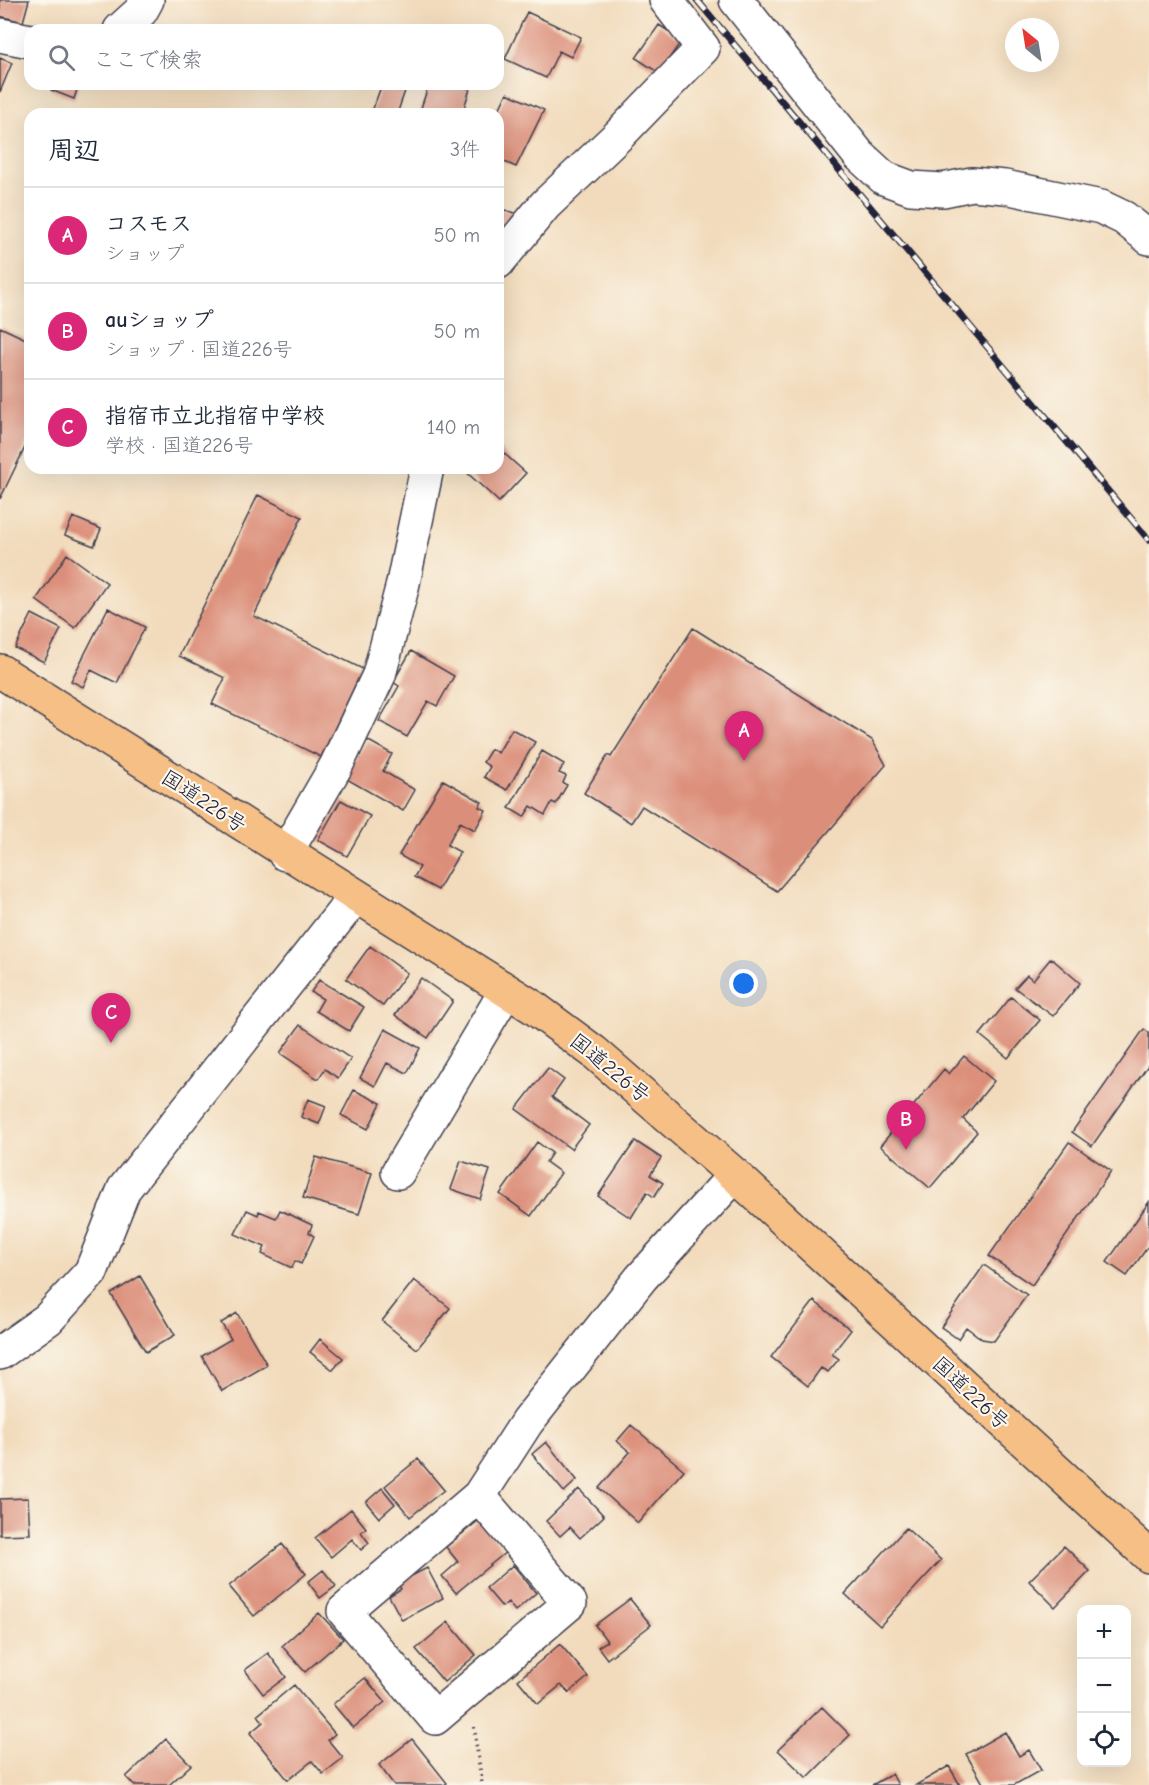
<!DOCTYPE html>
<html lang="ja">
<meta charset="utf-8">
<style>
:root{--surface:#fff;--page:#f2f2f3;--text:#1f2937;--muted:#747a83;--line:#e0e1e3;--accent:#db2777}
body{margin:0;font-family:"Comic Neue","Klee One",sans-serif;background:var(--page);color:var(--text)}
.controls{position:absolute;right:18px;bottom:18px;display:grid;overflow:hidden;border-radius:12px;box-shadow:0 6px 24px #0002}
.controls button{width:54px;height:54px;display:grid;place-items:center;padding:0;border:0;border-bottom:2px solid var(--line);background:var(--surface);color:var(--text);font:30px sans-serif}
.compass{position:absolute;left:1005px;top:18px;width:54px;height:54px;border-radius:50%;background:var(--surface);box-shadow:0 6px 24px #0002;rotate:330deg}
.you{position:absolute;left:744px;top:984px;width:21px;height:21px;margin:-15px;border:4px solid #fff;border-radius:50%;background:#1a73e8;box-shadow:0 0 0 9px #1a73e833}
.badge{display:grid;place-items:center;width:39px;height:39px;border-radius:50%;background:var(--accent);color:#fff;font-size:20px;font-weight:700}
.pin{position:absolute;translate:-50% -50px;filter:drop-shadow(0 2px 3px #0008)}
.pin::after{content:'';position:absolute;top:32px;width:21px;height:18px;background:inherit;clip-path:polygon(0 0,100% 0,50% 100%)}
.list{margin:0;padding:0;list-style:none}
h2{display:flex;justify-content:space-between;align-items:center;height:78px;margin:0;padding:0 24px;font-size:26px}
h2 small{font-size:20px;font-weight:400;color:var(--muted)}
.list li{display:grid;grid-template-columns:39px 1fr auto;gap:18px;align-items:center;box-sizing:border-box;height:96px;padding:0 24px;border-top:2px solid var(--line)}
.list b{display:block;font-size:22px;white-space:nowrap}
.list p{margin:0;font-size:20px;white-space:nowrap;color:var(--muted)}
.list em{font-size:20px;font-style:normal;color:var(--muted)}
.icon{flex:none;width:33px;height:33px;fill:none;stroke:currentColor;stroke-width:2;stroke-linecap:round;stroke-linejoin:round}
.map{position:relative;flex:none;width:1149px;height:1785px;overflow:hidden}
.search{position:absolute;background:var(--surface);box-shadow:0 6px 24px #0002;left:24px;top:24px;width:480px;height:66px;display:flex;align-items:center;gap:15px;box-sizing:border-box;padding:0 21px;border-radius:18px;color:var(--muted);font-size:22px}
.panel{position:absolute;background:var(--surface);box-shadow:0 6px 24px #0002;left:24px;top:108px;width:480px;height:366px;border-radius:18px}
.map>svg:first-child{display:block}
.building{fill:#db8e79}
.lines{fill:none;stroke-linecap:round;stroke-linejoin:round}
.minor-casing{stroke:#413e4e;stroke-width:36}
.trunk-casing{stroke:#413e4e;stroke-width:36}
.path{stroke:#413e4e;stroke-width:4;stroke-dasharray:1.5 4.5;stroke-linecap:butt}
.minor{stroke:#fff;stroke-width:33}
.trunk{stroke:#f5bf86;stroke-width:33}
.rail-casing{stroke:#22223b;stroke-width:7}
.rail{stroke:#fbf7ec;stroke-width:4.5;stroke-dasharray:14;stroke-linecap:butt}
.labels{text-anchor:middle;dominant-baseline:central;stroke-width:4.5;stroke-linejoin:round;paint-order:stroke}
.street-label{font-size:21px;fill:#22223b;stroke:#fbf7ec}
</style>
<div class="map">
<svg width="1149" height="1785" viewBox="0 0 1149 1785">
<rect width="100%" height="100%" fill="#fbf7ec"/>
<filter id="ink" filterUnits="userSpaceOnUse"><feTurbulence type="fractalNoise" baseFrequency=".0167" numOctaves="2"/><feDisplacementMap in="SourceGraphic" scale="12" xChannelSelector="R" yChannelSelector="G"/><feConvolveMatrix kernelMatrix="1 2 1 2 8 2 1 2 1" color-interpolation-filters="sRGB"/></filter>
<filter id="wash" filterUnits="userSpaceOnUse"><feTurbulence type="fractalNoise" baseFrequency=".008" numOctaves="4" result="noise"/><feDisplacementMap in="SourceGraphic" scale="24" xChannelSelector="R" yChannelSelector="G"/><feGaussianBlur stdDeviation="1.35" result="paint"/><feColorMatrix in="noise" values="0 0 0 0 0 0 0 0 0 0 0 0 0 0 0 0 0 1.4 0 .05"/><feComposite in="paint" operator="in"/></filter>
<g filter="url(#wash)">
<rect width="100%" height="100%" fill="#f2dbbc"/>
<g id="blocks">
<!-- building -->
<path class="building" d="M 0,0 L 29,0 L 23,22 L 0,16 Z
M 527,12 L 581,37 L 571,57 L 559,51 L 546,78 L 505,59 Z
M 659,25 L 682,40 L 659,73 L 636,58 Z
M 0,58 L 12,63 L 0,92 Z
M 53,84 L 79,84 L 74,99 L 51,90 Z
M 382,84 L 405,91 L 397,114 L 371,114 Z
M 429,84 L 456,84 L 470,89 L 462,114 L 419,114 Z
M 507,93 L 544,110 L 516,167 L 498,159 L 497,114 Z
M 498,208 L 518,214 L 498,239 Z
M 0,327 L 30,341 L 30,437 L 0,499 Z
M 498,448 L 526,473 L 499,502 L 462,468 L 498,468 Z
M 258,495 L 302,517 L 254,616 L 363,669 L 321,757 L 212,704 L 225,678 L 179,656 Z
M 73,517 L 101,529 L 94,546 L 65,535 Z
M 67,554 L 107,583 L 75,628 L 36,600 Z
M 108,608 L 145,627 L 117,683 L 91,670 L 83,687 L 71,681 Z
M 32,614 L 61,629 L 44,662 L 15,648 Z
M 693,628 L 872,740 L 886,765 L 777,891 L 642,806 L 631,823 L 584,793 L 608,755 L 611,757 Z
M 411,651 L 454,676 L 437,706 L 428,701 L 407,737 L 379,721 L 399,686 L 393,682 Z
M 512,729 L 535,742 L 507,790 L 484,777 L 490,767 L 483,762 L 491,749 L 498,753 Z
M 367,740 L 392,754 L 383,771 L 415,790 L 403,811 L 345,778 Z
M 542,751 L 564,764 L 559,773 L 566,776 L 563,783 L 567,785 L 556,804 L 552,802 L 545,815 L 531,806 L 524,817 L 509,808 Z
M 443,780 L 482,802 L 479,807 L 486,810 L 475,830 L 460,822 L 447,845 L 460,852 L 438,890 L 414,877 L 420,867 L 399,855 Z
M 341,800 L 370,816 L 347,856 L 318,840 Z
M 370,946 L 407,973 L 383,1006 L 346,979 Z
M 1051,958 L 1080,983 L 1053,1016 L 1015,988 L 1027,975 L 1033,980 Z
M 421,978 L 453,1001 L 428,1038 L 395,1015 Z
M 319,980 L 364,1007 L 349,1031 L 316,1011 L 323,999 L 311,992 Z
M 1011,997 L 1040,1020 L 1008,1058 L 980,1035 Z
M 300,1025 L 351,1059 L 338,1078 L 325,1069 L 318,1079 L 280,1053 Z
M 385,1029 L 420,1048 L 407,1073 L 387,1063 L 375,1086 L 360,1078 Z
M 1144,1029 L 1149,1033 L 1149,1064 L 1092,1146 L 1072,1132 Z
M 964,1056 L 994,1081 L 963,1119 L 977,1132 L 930,1188 L 880,1146 L 944,1069 L 949,1074 Z
M 548,1068 L 564,1080 L 552,1097 L 589,1125 L 571,1149 L 516,1109 Z
M 354,1090 L 381,1103 L 368,1129 L 341,1115 Z
M 308,1099 L 326,1106 L 319,1124 L 301,1117 Z
M 635,1141 L 661,1158 L 650,1175 L 663,1183 L 654,1197 L 647,1192 L 631,1218 L 598,1196 Z
M 537,1142 L 552,1153 L 546,1162 L 561,1173 L 531,1216 L 500,1194 Z
M 1069,1142 L 1111,1171 L 1032,1285 L 989,1256 Z
M 316,1157 L 372,1173 L 359,1214 L 303,1198 Z
M 461,1161 L 490,1170 L 480,1199 L 451,1189 Z
M 1149,1202 L 1149,1245 L 1127,1276 L 1107,1262 Z
M 247,1210 L 258,1215 L 259,1211 L 276,1218 L 280,1210 L 312,1225 L 309,1233 L 314,1236 L 301,1264 L 295,1261 L 292,1268 L 262,1254 L 265,1247 L 235,1234 Z
M 984,1265 L 1027,1295 L 994,1341 L 982,1339 L 966,1327 L 958,1339 L 941,1327 Z
M 140,1276 L 175,1335 L 146,1352 L 111,1294 Z
M 414,1280 L 450,1308 L 417,1349 L 382,1321 Z
M 814,1301 L 851,1330 L 832,1354 L 839,1359 L 828,1372 L 821,1368 L 808,1386 L 771,1357 Z
M 237,1313 L 267,1365 L 222,1391 L 202,1356 L 231,1339 L 221,1323 Z
M 320,1339 L 343,1358 L 333,1370 L 310,1352 Z
M 631,1425 L 684,1470 L 638,1523 L 599,1488 L 630,1452 L 617,1441 Z
M 546,1442 L 577,1480 L 564,1492 L 532,1454 Z
M 418,1459 L 444,1490 L 410,1517 L 385,1486 Z
M 382,1488 L 395,1504 L 379,1518 L 366,1502 Z
M 579,1489 L 604,1516 L 580,1538 L 570,1527 L 560,1536 L 546,1521 Z
M 28,1498 L 30,1534 L 0,1535 L 0,1499 Z
M 351,1509 L 366,1528 L 361,1532 L 369,1543 L 361,1550 L 352,1539 L 331,1557 L 315,1538 Z
M 479,1520 L 506,1552 L 456,1593 L 442,1576 L 458,1562 L 446,1547 Z
M 906,1528 L 941,1560 L 880,1626 L 845,1594 Z
M 282,1544 L 306,1574 L 254,1616 L 229,1586 Z
M 1064,1546 L 1090,1571 L 1055,1607 L 1029,1581 Z
M 513,1565 L 536,1593 L 515,1611 L 508,1602 L 502,1607 L 486,1588 Z
M 427,1568 L 443,1598 L 402,1620 L 389,1596 L 401,1589 L 398,1583 Z
M 323,1570 L 336,1586 L 320,1598 L 308,1582 Z
M 630,1599 L 651,1625 L 607,1659 L 598,1647 L 607,1641 L 595,1625 Z
M 319,1613 L 343,1639 L 305,1672 L 282,1646 Z
M 448,1622 L 476,1655 L 444,1682 L 416,1649 Z
M 560,1644 L 588,1677 L 569,1693 L 561,1685 L 538,1704 L 518,1680 Z
M 268,1653 L 286,1677 L 263,1694 L 245,1670 Z
M 365,1678 L 385,1702 L 353,1728 L 333,1704 Z
M 294,1685 L 335,1734 L 328,1740 L 343,1758 L 323,1774 L 312,1761 L 288,1780 L 250,1733 L 263,1722 L 258,1715 Z
M 822,1707 L 850,1735 L 807,1778 L 778,1750 Z
M 1005,1732 L 1019,1756 L 1029,1750 L 1041,1770 L 1014,1785 L 984,1785 L 966,1754 Z
M 166,1739 L 191,1765 L 169,1785 L 134,1785 L 126,1777 Z
M 412,1739 L 447,1783 L 444,1785 L 394,1785 L 379,1765 Z
M 949,1766 L 960,1785 L 916,1785 Z
M 892,1774 L 898,1785 L 872,1785 Z"/>
</g>
</g>
<g filter="url(#ink)">
<use href="#blocks" fill-opacity="0" stroke="#413e4e" stroke-width="1.5"/>
<g class="lines">
<defs>
<path id="minor" d="M 736,0 L 859,155 L 884,178 L 911,188 L 943,190 L 972,184 L 1005,187 L 1101,207 L 1124,218 L 1149,238
M 120,30 L 141,11 L 147,0
M 0,35 L 30,41
M 498,262 L 545,205 L 619,135 L 703,48 L 666,0
M 285,854 L 336,766 L 379,675 L 402,588 L 427,468
M 398,1172 L 506,991
M 0,1353 L 48,1319 L 91,1272 L 124,1189 L 355,897
M 479,1496 L 570,1603 L 435,1718 L 344,1611 L 479,1496 L 527,1422 L 641,1278 L 735,1175"/>
<path id="trunk" d="M 0,671 L 533,1007 L 594,1052 L 735,1175 L 1149,1556"/>
</defs>
<!-- minor casing -->
<use href="#minor" class="minor-casing"/>
<!-- trunk casing -->
<use href="#trunk" class="trunk-casing"/>
<!-- path -->
<path class="path" d="M 474,1727 L 482,1785"/>
<!-- minor -->
<use href="#minor" class="minor"/>
<!-- trunk -->
<use href="#trunk" class="trunk"/>
<defs>
<path id="rail" d="M 697,0 L 1149,540"/>
</defs>
<!-- rail casing -->
<use href="#rail" class="rail-casing"/>
<!-- rail -->
<use href="#rail" class="rail"/>
</g>
</g>
<g class="labels">
<!-- street labels -->
<g class="street-label">
<text transform="translate(204 801) rotate(33)">国道226号</text>
<text transform="translate(610 1068) rotate(39)">国道226号</text>
<text transform="translate(971 1393) rotate(43)">国道226号</text>
</g>
</g>
</svg>
<div class="controls">
<button>+</button>
<button>−</button>
<button><svg class="icon" aria-label="locate" viewBox="0 0 24 24"><circle cx="12" cy="12" r="6"/><path d="M12 2v4M12 18v4M2 12h4M18 12h4"/></svg></button>
</div>
<svg class="compass" viewBox="-18 -18 36 36"><path d="M0-13l5 13h-10z" fill="#e53935"/><path d="M0 13l5-13h-10z" fill="#747a83"/></svg>
<div class="you"></div>
<div class="pin badge" style="left:744px;top:761px">A</div>
<div class="pin badge" style="left:906px;top:1150px">B</div>
<div class="pin badge" style="left:111px;top:1043px">C</div>
<div class="search"><svg class="icon" aria-label="search" viewBox="0 0 24 24"><circle cx="10" cy="10" r="6"/><path d="M15 15l6 6"/></svg>ここで検索</div>
<section class="panel">
<h2>周辺<small>3件</small></h2>
<ul class="list">
<li><span class="badge">A</span><div><b>コスモス</b><p>ショップ</p></div><em>50 m</em></li>
<li><span class="badge">B</span><div><b>auショップ</b><p>ショップ · 国道226号</p></div><em>50 m</em></li>
<li><span class="badge">C</span><div><b>指宿市立北指宿中学校</b><p>学校 · 国道226号</p></div><em>140 m</em></li>
</ul>
</section>
</div>
